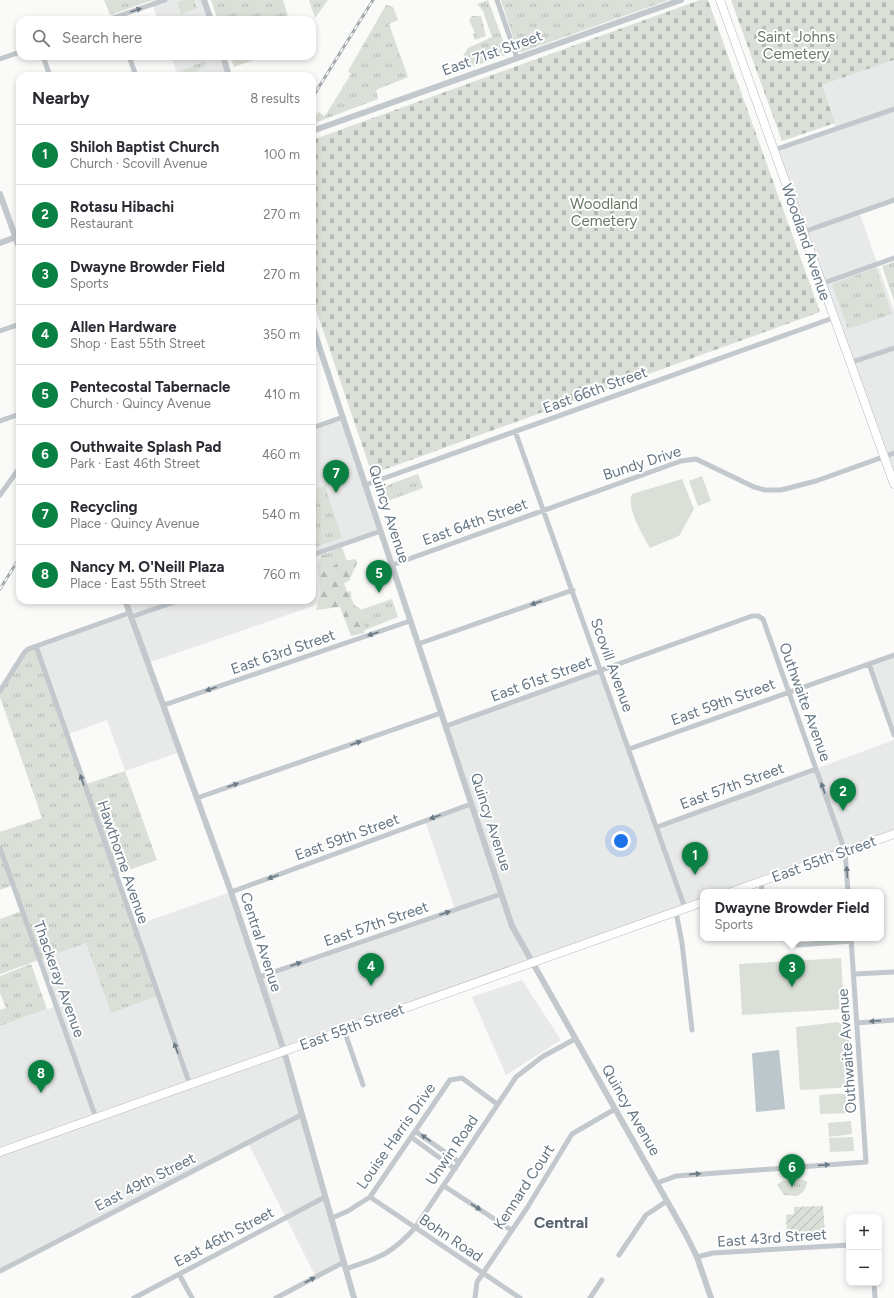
<!DOCTYPE html>
<meta charset="utf-8">
<style>
:root{--surface:#fff;--page:#f7f7f7;--text:#2b2b33;--muted:#7c7c81;--line:#e1e1e2;--accent:#0b8043}
body{margin:0;font-family:Figtree,sans-serif;background:var(--page);color:var(--text)}
.controls{position:absolute;right:12px;bottom:12px;display:grid;overflow:hidden;border-radius:8px;box-shadow:0 2px 6px #0003}
.controls button{width:36px;height:36px;display:grid;place-items:center;padding:0;border:0;border-bottom:1px solid var(--line);background:var(--surface);color:var(--text);font:20px sans-serif}
.you{position:absolute;left:621px;top:841px;width:14px;height:14px;margin:-10px;border:3px solid #fff;border-radius:50%;background:#1a73e8;box-shadow:0 0 0 6px #1a73e833}
.badge{display:grid;place-items:center;width:26px;height:26px;border-radius:50%;background:var(--accent);color:#fff;font-size:13px;font-weight:700}
.pin{position:absolute;translate:-50% -33px;filter:drop-shadow(0 1px 2px #0008)}
.pin::after{content:'';position:absolute;top:21px;width:14px;height:12px;background:inherit;clip-path:polygon(0 0,100% 0,50% 100%)}
.popup{position:absolute;left:700px;top:889px;width:184px;height:52px;box-sizing:border-box;display:grid;place-content:center;border-radius:8px;background:var(--surface);filter:drop-shadow(0 1px 3px #0005);font-size:13px;white-space:nowrap;color:var(--muted)}
.popup b{font-size:15px;color:var(--text)}
.popup::after{content:'';position:absolute;left:50%;top:100%;margin-left:-8px;border:8px solid transparent;border-top-color:var(--surface)}
.list{margin:0;padding:0;list-style:none}
h2{display:flex;justify-content:space-between;align-items:center;height:52px;margin:0;padding:0 16px;font-size:17px}
h2 small{font-size:13px;font-weight:400;color:var(--muted)}
.list li{display:grid;grid-template-columns:26px 1fr auto;gap:12px;align-items:center;box-sizing:border-box;height:60px;padding:0 16px;border-top:1px solid var(--line)}
.list b{display:block;font-size:15px;white-space:nowrap}
.list p{margin:0;font-size:13px;white-space:nowrap;color:var(--muted)}
.list em{font-size:13px;font-style:normal;color:var(--muted)}
.icon{flex:none;width:22px;height:22px;fill:none;stroke:currentColor;stroke-width:2;stroke-linecap:round;stroke-linejoin:round}
.map{position:relative;flex:none;width:894px;height:1298px;overflow:hidden}
.search{position:absolute;background:var(--surface);box-shadow:0 2px 6px #0003;left:16px;top:16px;width:300px;height:44px;display:flex;align-items:center;gap:10px;box-sizing:border-box;padding:0 14px;border-radius:12px;color:var(--muted);font-size:15px}
.panel{position:absolute;background:var(--surface);box-shadow:0 2px 6px #0003;left:16px;top:72px;width:300px;height:532px;border-radius:12px}
.map>svg:first-child{display:block}
.built{fill:#e8e9e9}
.grass{fill:url(#grass-tufts)}
.forest{fill:url(#forest-firs)}
.cemetery{fill:url(#cemetery-stones)}
.garden{fill:url(#garden-furrows)}
.pitch{fill:#dadfd7}
.water{fill:#bbc7cb}
.lines{fill:none;stroke-linecap:round;stroke-linejoin:round}
.primary-casing{stroke:#b5babe;stroke-width:9}
.minor{stroke:#c3c8cc;stroke-width:5}
.tertiary{stroke:#c3c8cc;stroke-width:6}
.primary{stroke:#fff;stroke-width:8}
.rail-casing{stroke:#a2aab0;stroke-width:3}
.rail{stroke:#fff;stroke-width:1.5;stroke-dasharray:4.5;stroke-linecap:butt}
.oneway{fill:#6a7a87}
.labels{text-anchor:middle;dominant-baseline:central;stroke-width:4;stroke-linejoin:round;paint-order:stroke}
.park-label{font-size:15px;fill:#687a64;stroke:#fff}
.street-label{font-size:15px;fill:#657683;stroke:#fff}
.neighbourhood-label{font-size:16px;font-weight:bold;fill:#57646e;stroke:#fff}
</style>
<div class="map">
<svg width="894" height="1298" viewBox="0 0 894 1298">
<defs>
<pattern id="grass-tufts" width="24" height="20" patternUnits="userSpaceOnUse"><rect width="24" height="20" fill="#dadfd7"/><path d="M3 7l-1-3M5 7V3M7 7l1-3M15 17l-1-3M17 17v-4M19 17l1-3" fill="none" stroke="#b4b9b4"/></pattern>
<pattern id="forest-firs" width="22" height="20" patternUnits="userSpaceOnUse"><rect width="22" height="20" fill="#dadfd7"/><path d="M5 1l3.5 6h-7zM16 11l3.5 6h-7z" fill="#b4b9b4"/></pattern>
<pattern id="cemetery-stones" width="16" height="16" patternUnits="userSpaceOnUse"><rect width="16" height="16" fill="#dadfd7"/><path d="M2 7V4a2 2 0 0 1 4 0v3zM10 15v-3a2 2 0 0 1 4 0v3z" fill="#b4b9b4"/></pattern>
<pattern id="garden-furrows" width="10" height="10" patternUnits="userSpaceOnUse"><rect width="10" height="10" fill="#dadfd7"/><path d="M-1 1l2-2M0 10L10 0M9 11l2-2" fill="none" stroke="#b4b9b4"/></pattern>
</defs>
<rect width="100%" height="100%" fill="#fafaf8"/>
<!-- built -->
<path class="built" d="M 151,0 L 204,0 L 211,20 L 158,20 Z
M 171,56 L 223,56 L 229,76 L 178,76 Z
M 894,60 L 894,200 L 859,212 L 894,310 L 894,484 L 774,150 L 836,129 L 822,85 Z
M 343,417 L 381,531 L 326,550 L 342,596 L 148,663 L 180,752 L 125,771 L 107,720 L 66,735 L 36,646 L 129,613 L 125,600 L 312,600 L 312,428 Z
M 894,655 L 894,735 L 869,664 Z
M 602,670 L 657,827 L 894,740 L 894,834 L 731,892 L 703,892 L 703,902 L 284,1051 L 344,1262 L 316,1277 L 248,1143 L 0,1271 L 0,1026 L 56,1006 L 39,959 L 86,942 L 111,1013 L 133,926 L 231,892 L 259,977 L 455,909 L 425,821 L 471,804 L 446,726 Z
M 522,980 L 561,1040 L 506,1075 L 472,997 Z"/>
<!-- grass -->
<path class="grass" d="M 104,0 L 153,0 L 110,15 Z
M 184,0 L 194,0 L 197,8 L 181,14 L 177,2 Z
M 211,0 L 283,0 L 289,20 L 218,20 Z
M 309,0 L 328,0 L 315,18 Z
M 488,0 L 508,54 L 469,68 L 463,56 L 468,48 L 492,37 L 483,11 L 477,4 Z
M 501,0 L 669,0 L 522,52 L 518,52 Z
M 386,5 L 393,7 L 398,20 L 389,24 L 408,77 L 376,90 L 378,99 L 312,124 L 318,112 L 325,116 L 351,74 L 348,71 Z
M 472,16 L 481,16 L 486,36 L 475,40 L 473,34 L 475,33 L 469,20 Z
M 230,56 L 264,56 L 234,67 Z
M 204,61 L 207,64 L 203,68 L 184,75 L 183,70 Z
M 894,262 L 894,301 L 882,266 Z
M 876,268 L 892,314 L 848,329 L 832,284 Z
M 418,474 L 423,488 L 385,502 L 387,507 L 384,508 L 377,489 Z
M 325,486 L 342,538 L 312,548 L 312,491 Z
M 342,547 L 347,561 L 338,562 L 329,571 L 324,567 L 331,558 L 322,555 Z
M 392,599 L 398,617 L 365,630 L 360,610 Z
M 36,646 L 84,785 L 125,771 L 157,860 L 115,875 L 158,996 L 111,1013 L 86,943 L 0,974 L 0,919 L 22,911 L 13,885 L 0,890 L 0,832 L 42,818 L 0,697 L 0,691 L 24,653 Z
M 31,964 L 47,1009 L 0,1026 L 0,1007 L 1,1010 L 6,1008 L 0,993 L 0,976 Z
M 797,1179 L 807,1181 C 807,1188 803,1193 797,1196 L 784,1195 L 777,1185 L 782,1181 Z"/>
<!-- forest -->
<path class="forest" d="M 322,555 L 331,558 L 324,567 L 328,571 L 338,562 L 356,559 L 357,563 L 349,581 L 344,583 L 347,592 L 351,591 L 351,598 L 355,606 L 360,608 L 365,627 L 364,633 L 351,636 L 340,607 L 316,610 L 321,592 L 317,566 Z"/>
<!-- cemetery -->
<path class="cemetery" d="M 700,0 L 708,0 L 820,312 L 372,474 L 312,298 L 312,140 Z
M 731,0 L 894,0 L 894,60 L 822,85 L 835,123 L 782,141 Z"/>
<!-- garden -->
<path class="garden" d="M 823,1206 L 825,1234 L 787,1236 L 786,1215 L 794,1214 L 794,1207 Z"/>
<!-- pitch -->
<path class="pitch" d="M 702,476 L 711,501 L 698,506 L 689,481 Z
M 682,479 L 694,509 L 679,536 L 650,548 C 643,536 626,508 632,494 Z
M 841,958 L 844,1009 L 742,1015 L 739,964 Z
M 838,1022 L 849,1030 L 853,1087 L 800,1090 L 796,1027 Z
M 850,1093 L 851,1113 L 820,1114 L 819,1095 Z
M 851,1121 L 852,1134 L 829,1137 L 828,1123 Z
M 853,1137 L 854,1151 L 830,1152 L 829,1138 Z"/>
<!-- water -->
<path class="water" d="M 779,1050 L 785,1109 L 756,1112 L 752,1054 L 753,1053 Z"/>
<g class="lines">
<defs>
<path id="primary" d="M 720,0 L 894,484
M 731,892 L 894,834
M 0,1152 L 703,902"/>
</defs>
<!-- primary casing -->
<use href="#primary" class="primary-casing"/>
<!-- minor -->
<path class="minor" d="M 497,0 L 517,58
M 107,20 L 165,0
M 43,56 L 50,76
M 129,56 L 136,76
M 0,59 L 20,52
M 774,150 L 894,109
M 803,232 L 894,200
M 821,284 L 894,258
M 0,331 L 20,324
M 849,363 L 894,348
M 0,421 L 20,414
M 312,428 L 343,417
M 515,431 L 685,908
M 365,485 L 833,318
M 0,495 L 20,467
M 312,555 L 381,531
M 392,565 L 681,461 L 696,459 L 754,487 L 765,490 L 781,490 L 816,481 L 894,453
M 131,617 L 180,600
M 418,644 L 573,590
M 36,646 L 190,1085
M 869,664 L 894,735
M 0,691 L 24,653 L 28,649 L 129,613
M 164,705 L 410,621
M 446,726 L 752,616 L 758,616 L 763,619 L 845,851 L 848,892
M 629,749 L 894,655
M 197,798 L 441,713
M 657,827 L 816,769
M 0,848 L 96,1118
M 761,881 L 762,892
M 231,892 L 471,804
M 676,912 L 682,943 L 692,1030
M 798,945 L 851,941
M 854,974 L 894,972
M 259,977 L 501,894
M 857,1023 L 894,1020
M 344,1030 L 363,1085
M 415,1131 L 459,1162
M 411,1137 L 455,1169
M 657,1183 L 676,1176 L 866,1162 L 851,938
M 444,1186 L 511,1230
M 370,1197 L 520,1298
M 332,1218 L 348,1211 L 370,1197 L 450,1080 L 462,1078 L 497,1104
M 619,1255 L 646,1215 L 667,1201
M 697,1257 L 713,1253 L 849,1245
M 346,1269 C 380,1257 390,1255 415,1228 L 516,1077 L 542,1057 L 575,1039
M 0,1271 L 301,1115
M 179,1274 L 192,1298
M 874,1283 L 875,1298
M 134,1298 L 325,1197
M 276,1298 L 344,1262
M 475,1298 L 477,1282 L 527,1208 L 572,1134 L 615,1109
M 590,1298 L 602,1280"/>
<!-- tertiary -->
<path class="tertiary" d="M 204,0 L 211,20
M 223,56 L 229,76
M 312,131 L 681,0
M 0,194 L 20,250
M 0,243 L 19,236
M 312,325 L 512,926 L 685,1233 L 697,1257 L 711,1298
M 125,600 L 231,892 L 284,1051 L 354,1298"/>
<!-- primary -->
<use href="#primary" class="primary"/>
<defs>
<path id="rail" d="M 312,98 L 373,0
M 0,589 L 20,557"/>
</defs>
<!-- rail casing -->
<use href="#rail" class="rail-casing"/>
<!-- rail -->
<use href="#rail" class="rail"/>
</g>
<!-- one-way arrows -->
<defs><path id="oneway-solid" d="M-6-.8H1V-3.2L6.5 0L1 3.2V.8H-6Z"/></defs>
<g class="oneway">
<use href="#oneway-solid" transform="translate(136 10) rotate(-19)"/>
<use href="#oneway-solid" transform="translate(536 603) rotate(161)"/>
<use href="#oneway-solid" transform="translate(373 634) rotate(161)"/>
<use href="#oneway-solid" transform="translate(211 689) rotate(161)"/>
<use href="#oneway-solid" transform="translate(356 743) rotate(-19)"/>
<use href="#oneway-solid" transform="translate(82 780) rotate(-109)"/>
<use href="#oneway-solid" transform="translate(233 785) rotate(-19)"/>
<use href="#oneway-solid" transform="translate(823 788) rotate(-109)"/>
<use href="#oneway-solid" transform="translate(435 817) rotate(160)"/>
<use href="#oneway-solid" transform="translate(847 872) rotate(-94)"/>
<use href="#oneway-solid" transform="translate(273 877) rotate(160)"/>
<use href="#oneway-solid" transform="translate(445 913) rotate(-19)"/>
<use href="#oneway-solid" transform="translate(296 964) rotate(-19)"/>
<use href="#oneway-solid" transform="translate(875 1021) rotate(176)"/>
<use href="#oneway-solid" transform="translate(176 1048) rotate(-110)"/>
<use href="#oneway-solid" transform="translate(426 1138) rotate(-145)"/>
<use href="#oneway-solid" transform="translate(824 1165) rotate(-4)"/>
<use href="#oneway-solid" transform="translate(695 1174) rotate(-5)"/>
<use href="#oneway-solid" transform="translate(476 1207) rotate(33)"/>
<use href="#oneway-solid" transform="translate(310 1280) rotate(-28)"/>
</g>
<g class="labels">
<!-- park labels -->
<g class="park-label">
<text x="796" y="37">Saint Johns<tspan x="796" dy="17">Cemetery</tspan></text>
<text x="604" y="204">Woodland<tspan x="604" dy="17">Cemetery</tspan></text>
</g>
<!-- street labels -->
<g class="street-label">
<text transform="translate(492 53) rotate(-20)">East 71st Street</text>
<text transform="translate(806 242) rotate(71)">Woodland Avenue</text>
<text transform="translate(595 390) rotate(-20)">East 66th Street</text>
<text transform="translate(642 463) rotate(-18)">Bundy Drive</text>
<text transform="translate(389 514) rotate(72)">Quincy Avenue</text>
<text transform="translate(475 522) rotate(-20)">East 64th Street</text>
<text transform="translate(283 652) rotate(-19)">East 63rd Street</text>
<text transform="translate(612 665) rotate(70)">Scovill Avenue</text>
<text transform="translate(541 679) rotate(-20)">East 61st Street</text>
<text transform="translate(723 702) rotate(-20)">East 59th Street</text>
<text transform="translate(805 702) rotate(70)">Outhwaite Avenue</text>
<text transform="translate(732 786) rotate(-20)">East 57th Street</text>
<text transform="translate(491 822) rotate(72)">Quincy Avenue</text>
<text transform="translate(347 837) rotate(-20)">East 59th Street</text>
<text transform="translate(824 859) rotate(-20)">East 55th Street</text>
<text transform="translate(123 862) rotate(71)">Hawthorne Avenue</text>
<text transform="translate(376 924) rotate(-19)">East 57th Street</text>
<text transform="translate(261 942) rotate(72)">Central Avenue</text>
<text transform="translate(59 979) rotate(70)">Thackeray Avenue</text>
<text transform="translate(352 1027) rotate(-20)">East 55th Street</text>
<text transform="translate(847 1051) rotate(-94)">Outhwaite Avenue</text>
<text transform="translate(631 1110) rotate(60)">Quincy Avenue</text>
<text transform="translate(396 1136) rotate(-55)">Louise Harris Drive</text>
<text transform="translate(452 1150) rotate(-56)">Unwin Road</text>
<text transform="translate(145 1182) rotate(-27)">East 49th Street</text>
<text transform="translate(524 1187) rotate(-57)">Kennard Court</text>
<text transform="translate(224 1237) rotate(-28)">East 46th Street</text>
<text transform="translate(451 1238) rotate(34)">Bohn Road</text>
<text transform="translate(772 1238) rotate(-4)">East 43rd Street</text>
</g>
<!-- neighbourhood labels -->
<g class="neighbourhood-label">
<text x="561" y="1222">Central</text>
</g>
</g>
</svg>
<div class="controls">
<button>+</button>
<button>−</button>
</div>
<div class="you"></div>
<div class="pin badge" style="left:695px;top:875px">1</div>
<div class="pin badge" style="left:843px;top:811px">2</div>
<div class="pin badge" style="left:792px;top:987px">3</div>
<div class="popup"><b>Dwayne Browder Field</b>Sports</div>
<div class="pin badge" style="left:371px;top:986px">4</div>
<div class="pin badge" style="left:379px;top:593px">5</div>
<div class="pin badge" style="left:792px;top:1187px">6</div>
<div class="pin badge" style="left:336px;top:493px">7</div>
<div class="pin badge" style="left:41px;top:1093px">8</div>
<div class="search"><svg class="icon" aria-label="search" viewBox="0 0 24 24"><circle cx="10" cy="10" r="6"/><path d="M15 15l6 6"/></svg>Search here</div>
<section class="panel">
<h2>Nearby<small>8 results</small></h2>
<ul class="list">
<li><span class="badge">1</span><div><b>Shiloh Baptist Church</b><p>Church · Scovill Avenue</p></div><em>100 m</em></li>
<li><span class="badge">2</span><div><b>Rotasu Hibachi</b><p>Restaurant</p></div><em>270 m</em></li>
<li><span class="badge">3</span><div><b>Dwayne Browder Field</b><p>Sports</p></div><em>270 m</em></li>
<li><span class="badge">4</span><div><b>Allen Hardware</b><p>Shop · East 55th Street</p></div><em>350 m</em></li>
<li><span class="badge">5</span><div><b>Pentecostal Tabernacle</b><p>Church · Quincy Avenue</p></div><em>410 m</em></li>
<li><span class="badge">6</span><div><b>Outhwaite Splash Pad</b><p>Park · East 46th Street</p></div><em>460 m</em></li>
<li><span class="badge">7</span><div><b>Recycling</b><p>Place · Quincy Avenue</p></div><em>540 m</em></li>
<li><span class="badge">8</span><div><b>Nancy M. O'Neill Plaza</b><p>Place · East 55th Street</p></div><em>760 m</em></li>
</ul>
</section>
</div>
